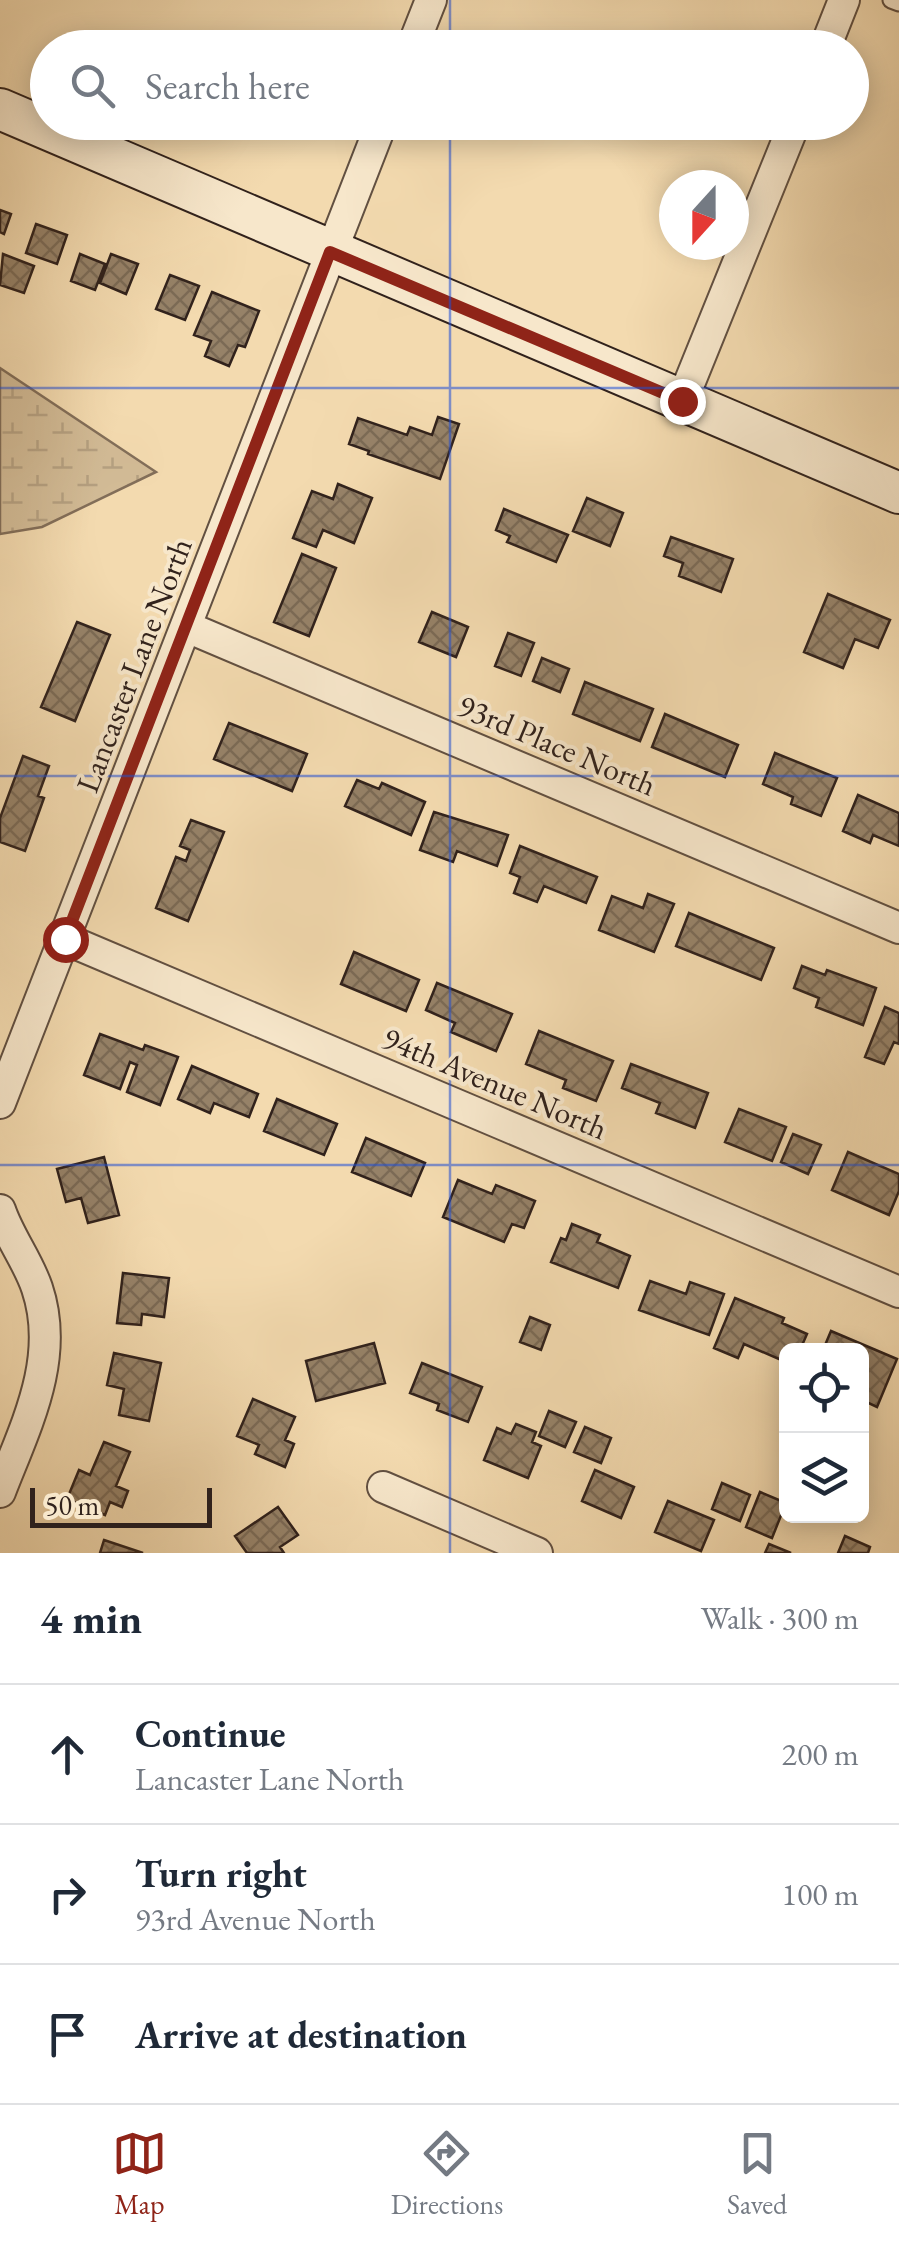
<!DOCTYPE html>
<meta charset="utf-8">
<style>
:root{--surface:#fff;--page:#f6f6f7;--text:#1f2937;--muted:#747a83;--line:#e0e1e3;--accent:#8f2418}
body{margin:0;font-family:"EB Garamond",serif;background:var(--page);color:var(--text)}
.controls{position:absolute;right:30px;bottom:30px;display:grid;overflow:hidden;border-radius:15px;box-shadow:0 5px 25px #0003}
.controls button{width:90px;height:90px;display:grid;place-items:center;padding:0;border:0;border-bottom:2px solid var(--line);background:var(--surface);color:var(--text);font:50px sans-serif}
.compass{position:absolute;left:659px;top:170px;width:90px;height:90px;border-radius:50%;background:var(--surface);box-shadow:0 5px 25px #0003;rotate:201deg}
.scale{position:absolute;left:30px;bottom:25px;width:182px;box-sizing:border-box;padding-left:10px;border:5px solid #31221c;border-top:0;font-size:28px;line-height:35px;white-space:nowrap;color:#31221c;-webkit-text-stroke:8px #f7e7cb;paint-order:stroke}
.stop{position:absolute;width:30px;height:30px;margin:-22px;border:8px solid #8f2418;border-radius:50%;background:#fff}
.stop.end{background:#8f2418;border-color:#fff;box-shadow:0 2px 10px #0008}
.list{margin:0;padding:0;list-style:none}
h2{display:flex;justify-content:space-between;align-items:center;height:130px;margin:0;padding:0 40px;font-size:42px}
h2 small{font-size:32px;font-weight:400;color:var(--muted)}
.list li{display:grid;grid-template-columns:65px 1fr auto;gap:30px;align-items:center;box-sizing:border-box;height:140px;padding:0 40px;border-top:2px solid var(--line)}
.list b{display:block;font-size:38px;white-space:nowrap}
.list p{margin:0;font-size:32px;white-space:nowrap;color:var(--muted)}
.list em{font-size:32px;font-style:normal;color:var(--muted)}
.icon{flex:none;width:55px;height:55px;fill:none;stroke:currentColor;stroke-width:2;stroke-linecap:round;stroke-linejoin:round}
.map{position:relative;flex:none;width:899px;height:1553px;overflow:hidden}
.search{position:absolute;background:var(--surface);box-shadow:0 5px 25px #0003;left:30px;right:30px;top:30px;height:110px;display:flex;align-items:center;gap:25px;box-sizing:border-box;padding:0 35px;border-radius:55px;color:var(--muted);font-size:38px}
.sheet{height:550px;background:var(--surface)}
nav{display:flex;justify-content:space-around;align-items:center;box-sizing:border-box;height:140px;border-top:2px solid var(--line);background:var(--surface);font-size:28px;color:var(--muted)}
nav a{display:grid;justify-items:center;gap:5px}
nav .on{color:var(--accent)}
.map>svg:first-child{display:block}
.wetland{fill:url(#wetland-marsh);stroke:#826e59;stroke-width:2.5}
.building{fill:url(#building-cross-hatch);stroke:#31221c;stroke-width:2.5}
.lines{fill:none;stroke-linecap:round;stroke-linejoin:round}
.lane-casing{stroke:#625041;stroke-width:19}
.street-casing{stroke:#625041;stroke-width:34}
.secondary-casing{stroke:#31221c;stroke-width:44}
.lane{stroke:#f7e7cb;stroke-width:15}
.street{stroke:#f7e7cb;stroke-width:30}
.secondary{stroke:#f7e7cb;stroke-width:40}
.route{stroke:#8f2418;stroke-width:12}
.grid{fill:none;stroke:#1d4ed8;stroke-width:2.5;stroke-opacity:0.55}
.labels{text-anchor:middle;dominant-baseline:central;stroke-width:8;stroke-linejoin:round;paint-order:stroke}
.street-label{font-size:32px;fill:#31221c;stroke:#f7e7cb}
</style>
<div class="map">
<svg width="899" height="1553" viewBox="0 0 899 1553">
<defs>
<pattern id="wetland-marsh" width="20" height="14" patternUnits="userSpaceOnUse" patternTransform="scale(2.5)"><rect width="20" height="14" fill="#d2bb96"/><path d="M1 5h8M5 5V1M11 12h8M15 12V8" fill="none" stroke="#b5a081"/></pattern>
<pattern id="building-cross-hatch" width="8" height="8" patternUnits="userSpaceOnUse" patternTransform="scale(2.5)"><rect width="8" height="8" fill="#968268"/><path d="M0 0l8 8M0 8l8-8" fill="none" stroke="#7b6a55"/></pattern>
</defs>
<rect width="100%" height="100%" fill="#f3daaf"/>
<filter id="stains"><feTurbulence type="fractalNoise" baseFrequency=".002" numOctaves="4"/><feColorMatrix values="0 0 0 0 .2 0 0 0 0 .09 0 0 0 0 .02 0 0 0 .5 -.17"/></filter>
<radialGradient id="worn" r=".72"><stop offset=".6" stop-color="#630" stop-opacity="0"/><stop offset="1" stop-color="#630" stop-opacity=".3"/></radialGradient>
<!-- wetland -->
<path class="wetland" d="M 0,368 L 156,472 L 42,527 L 0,534 Z"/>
<!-- building -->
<path class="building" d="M 0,210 L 11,214 L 4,234 L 0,232 Z
M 36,224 L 67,235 L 57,264 L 26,253 Z
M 3,254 L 34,266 L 24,293 L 0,285 Z
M 80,254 L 105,264 L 95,290 L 71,281 Z
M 111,254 L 138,264 L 126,294 L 100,283 Z
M 170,275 L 199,286 L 185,320 L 156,309 Z
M 212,292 L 259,311 L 245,347 L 238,345 L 229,366 L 205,356 L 211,341 L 194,335 Z
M 438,417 L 459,424 L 440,479 L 368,454 L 369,451 L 349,444 L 358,418 L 407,435 L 410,427 L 432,435 Z
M 338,484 L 372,498 L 354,543 L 323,530 L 316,547 L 293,538 L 312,491 L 333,499 Z
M 587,498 L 623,513 L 610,546 L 573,531 Z
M 504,509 L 568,535 L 556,562 L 507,542 L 510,536 L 496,530 Z
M 671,537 L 733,559 L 721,592 L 679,576 L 683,563 L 664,556 Z
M 302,554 L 336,568 L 309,636 L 274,622 Z
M 828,594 L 890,620 L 878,648 L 855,639 L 843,668 L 804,652 Z
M 432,612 L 468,627 L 456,657 L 419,642 Z
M 77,622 L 110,635 L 75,721 L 41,707 Z
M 508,633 L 534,643 L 521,676 L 495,666 Z
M 542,658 L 569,669 L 560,692 L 533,681 Z
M 585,682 L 653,709 L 640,741 L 573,714 Z
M 665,714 L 738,745 L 725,777 L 652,747 Z
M 229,723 L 307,754 L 292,791 L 214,759 Z
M 775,753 L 837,778 L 821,816 L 791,804 L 793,797 L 763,784 Z
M 23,756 L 49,766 L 38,796 L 44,798 L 25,851 L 0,842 L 0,818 Z
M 357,780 L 379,789 L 382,783 L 425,802 L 411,835 L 345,806 Z
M 858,795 L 899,813 L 899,846 L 873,835 L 870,843 L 843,831 Z
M 434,812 L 508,835 L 497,866 L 457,851 L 453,862 L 420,850 Z
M 191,820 L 224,832 L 188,921 L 156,908 L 176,857 L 186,861 L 190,850 L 180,846 Z
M 520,846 L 597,877 L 586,903 L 544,886 L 537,902 L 514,893 L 520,877 L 510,873 Z
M 648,894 L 674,904 L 654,952 L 599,930 L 612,896 L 643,908 Z
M 689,913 L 774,948 L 761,980 L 676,946 Z
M 354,952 L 419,980 L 406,1011 L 341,984 Z
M 802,966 L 825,975 L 827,970 L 876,988 L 863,1025 L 816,1007 L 819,998 L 794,988 Z
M 437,983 L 512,1014 L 496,1051 L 451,1032 L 455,1023 L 426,1010 Z
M 885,1007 L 899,1013 L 899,1044 L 894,1042 L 884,1064 L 865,1057 Z
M 539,1031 L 613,1061 L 596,1101 L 563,1088 L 566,1080 L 526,1064 Z
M 100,1034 L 143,1050 L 145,1045 L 178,1057 L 160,1105 L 127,1092 L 137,1065 L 130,1062 L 120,1089 L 84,1075 Z
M 631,1064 L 708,1093 L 695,1128 L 656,1113 L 660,1103 L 622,1088 Z
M 192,1066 L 258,1094 L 249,1117 L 214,1103 L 210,1113 L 178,1099 Z
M 277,1099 L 337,1124 L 324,1155 L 264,1131 Z
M 739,1109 L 786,1127 L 772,1161 L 725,1142 Z
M 793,1134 L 821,1145 L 808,1174 L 781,1162 Z
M 366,1138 L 425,1163 L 411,1196 L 352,1172 Z
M 848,1152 L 899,1174 L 899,1191 L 889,1215 L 832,1190 Z
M 104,1157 L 119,1215 L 88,1223 L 81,1198 L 66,1202 L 57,1169 Z
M 458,1180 L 492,1194 L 496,1185 L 535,1201 L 524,1228 L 512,1224 L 504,1242 L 443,1217 Z
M 572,1224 L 600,1235 L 597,1242 L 630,1256 L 618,1288 L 551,1262 L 561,1238 L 566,1240 Z
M 123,1273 L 169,1278 L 164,1317 L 142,1314 L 141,1325 L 117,1323 Z
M 650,1281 L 686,1294 L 690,1282 L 724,1294 L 709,1335 L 639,1310 Z
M 735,1298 L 784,1318 L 782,1323 L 807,1334 L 800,1350 L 786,1350 L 786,1362 L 744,1344 L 738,1358 L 714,1348 Z
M 530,1317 L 550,1325 L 541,1350 L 520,1342 Z
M 831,1331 L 897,1359 L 877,1407 L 862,1400 L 862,1350 L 823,1350 Z
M 374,1343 L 385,1383 L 316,1401 L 306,1361 Z
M 114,1353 L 161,1363 L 149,1421 L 119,1415 L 124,1389 L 107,1385 Z
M 422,1363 L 482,1387 L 468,1422 L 437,1410 L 439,1404 L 410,1393 Z
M 253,1399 L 295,1417 L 285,1440 L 294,1444 L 285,1467 L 255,1454 L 259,1445 L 237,1436 Z
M 549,1411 L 576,1422 L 565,1447 L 539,1436 Z
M 516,1424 L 536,1432 L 532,1442 L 541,1446 L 528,1478 L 484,1460 L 497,1428 L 511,1434 Z
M 585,1427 L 611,1438 L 601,1463 L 574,1452 Z
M 104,1442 L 130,1452 L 116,1486 L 128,1491 L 122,1507 L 110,1502 L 105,1515 L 67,1499 L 79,1470 L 90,1475 Z
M 595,1470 L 634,1487 L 621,1518 L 582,1501 Z
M 722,1483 L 750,1495 L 740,1521 L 712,1509 Z
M 760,1492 L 786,1503 L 772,1538 L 746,1527 Z
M 668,1501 L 714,1520 L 701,1551 L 655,1532 Z
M 278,1507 L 298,1535 L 280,1547 L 284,1553 L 247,1553 L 235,1536 Z
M 845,1536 L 870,1547 L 868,1553 L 838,1553 Z
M 104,1540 L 143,1553 L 100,1553 Z
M 769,1544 L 791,1553 L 765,1553 Z"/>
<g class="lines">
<defs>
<path id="lane" d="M 891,0 L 899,3"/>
<path id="street" d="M 412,48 L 431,0
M 825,48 L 844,0
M 682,401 L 795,122
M 187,627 L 899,928
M 65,939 L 899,1292
M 0,1103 L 382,122
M 0,1210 C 9,1237 28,1261 37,1288 C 61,1359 25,1427 0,1492
M 383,1487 L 537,1553"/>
<path id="secondary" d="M 0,109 L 899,493"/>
</defs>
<!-- lane casing -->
<use href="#lane" class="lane-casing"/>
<!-- street casing -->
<use href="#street" class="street-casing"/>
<!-- secondary casing -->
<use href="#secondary" class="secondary-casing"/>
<!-- lane -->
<use href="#lane" class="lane"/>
<!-- street -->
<use href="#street" class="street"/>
<!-- secondary -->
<use href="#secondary" class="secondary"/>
</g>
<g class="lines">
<!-- route -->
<path class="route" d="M 65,939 L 330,252 L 682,401"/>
</g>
<!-- grid -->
<path class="grid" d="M 450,0 L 450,48M 450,122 L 450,1553M 0,388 L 899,388M 0,776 L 899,776M 0,1165 L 899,1165"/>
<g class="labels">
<!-- street labels -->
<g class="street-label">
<text transform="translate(134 665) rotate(-69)">Lancaster Lane North</text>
<text transform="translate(557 745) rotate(23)">93rd Place North</text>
<text transform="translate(495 1083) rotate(23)">94th Avenue North</text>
</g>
</g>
<rect width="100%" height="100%" filter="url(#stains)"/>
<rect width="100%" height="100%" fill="url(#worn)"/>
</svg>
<div class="controls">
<button><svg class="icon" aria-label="locate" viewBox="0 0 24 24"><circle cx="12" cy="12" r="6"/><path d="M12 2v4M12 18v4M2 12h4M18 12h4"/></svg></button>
<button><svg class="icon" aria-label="layers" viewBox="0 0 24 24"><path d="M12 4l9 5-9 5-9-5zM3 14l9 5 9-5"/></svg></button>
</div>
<svg class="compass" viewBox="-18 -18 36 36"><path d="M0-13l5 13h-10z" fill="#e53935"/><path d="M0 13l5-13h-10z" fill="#747a83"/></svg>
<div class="scale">50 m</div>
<div class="stop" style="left:65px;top:939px"></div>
<div class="stop end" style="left:682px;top:401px"></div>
<div class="search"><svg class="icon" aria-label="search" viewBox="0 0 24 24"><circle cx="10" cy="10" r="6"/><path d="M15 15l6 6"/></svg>Search here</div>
</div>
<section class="sheet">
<h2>4 min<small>Walk · 300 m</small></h2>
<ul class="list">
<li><svg class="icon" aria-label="ahead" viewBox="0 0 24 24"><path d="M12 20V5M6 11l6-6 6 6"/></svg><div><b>Continue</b><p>Lancaster Lane North</p></div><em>200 m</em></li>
<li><svg class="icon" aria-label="right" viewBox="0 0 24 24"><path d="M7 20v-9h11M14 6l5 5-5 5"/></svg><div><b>Turn right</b><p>93rd Avenue North</p></div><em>100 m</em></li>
<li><svg class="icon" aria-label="arrive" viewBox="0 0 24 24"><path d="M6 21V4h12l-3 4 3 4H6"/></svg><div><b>Arrive at destination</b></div></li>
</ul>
</section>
<nav>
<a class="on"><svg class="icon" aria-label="map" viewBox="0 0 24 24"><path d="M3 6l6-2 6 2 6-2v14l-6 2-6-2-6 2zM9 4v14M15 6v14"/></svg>Map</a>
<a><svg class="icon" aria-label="directions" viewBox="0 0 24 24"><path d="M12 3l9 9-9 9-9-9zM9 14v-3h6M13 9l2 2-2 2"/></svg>Directions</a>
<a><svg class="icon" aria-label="saved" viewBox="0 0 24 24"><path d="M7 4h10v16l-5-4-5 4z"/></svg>Saved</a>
</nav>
